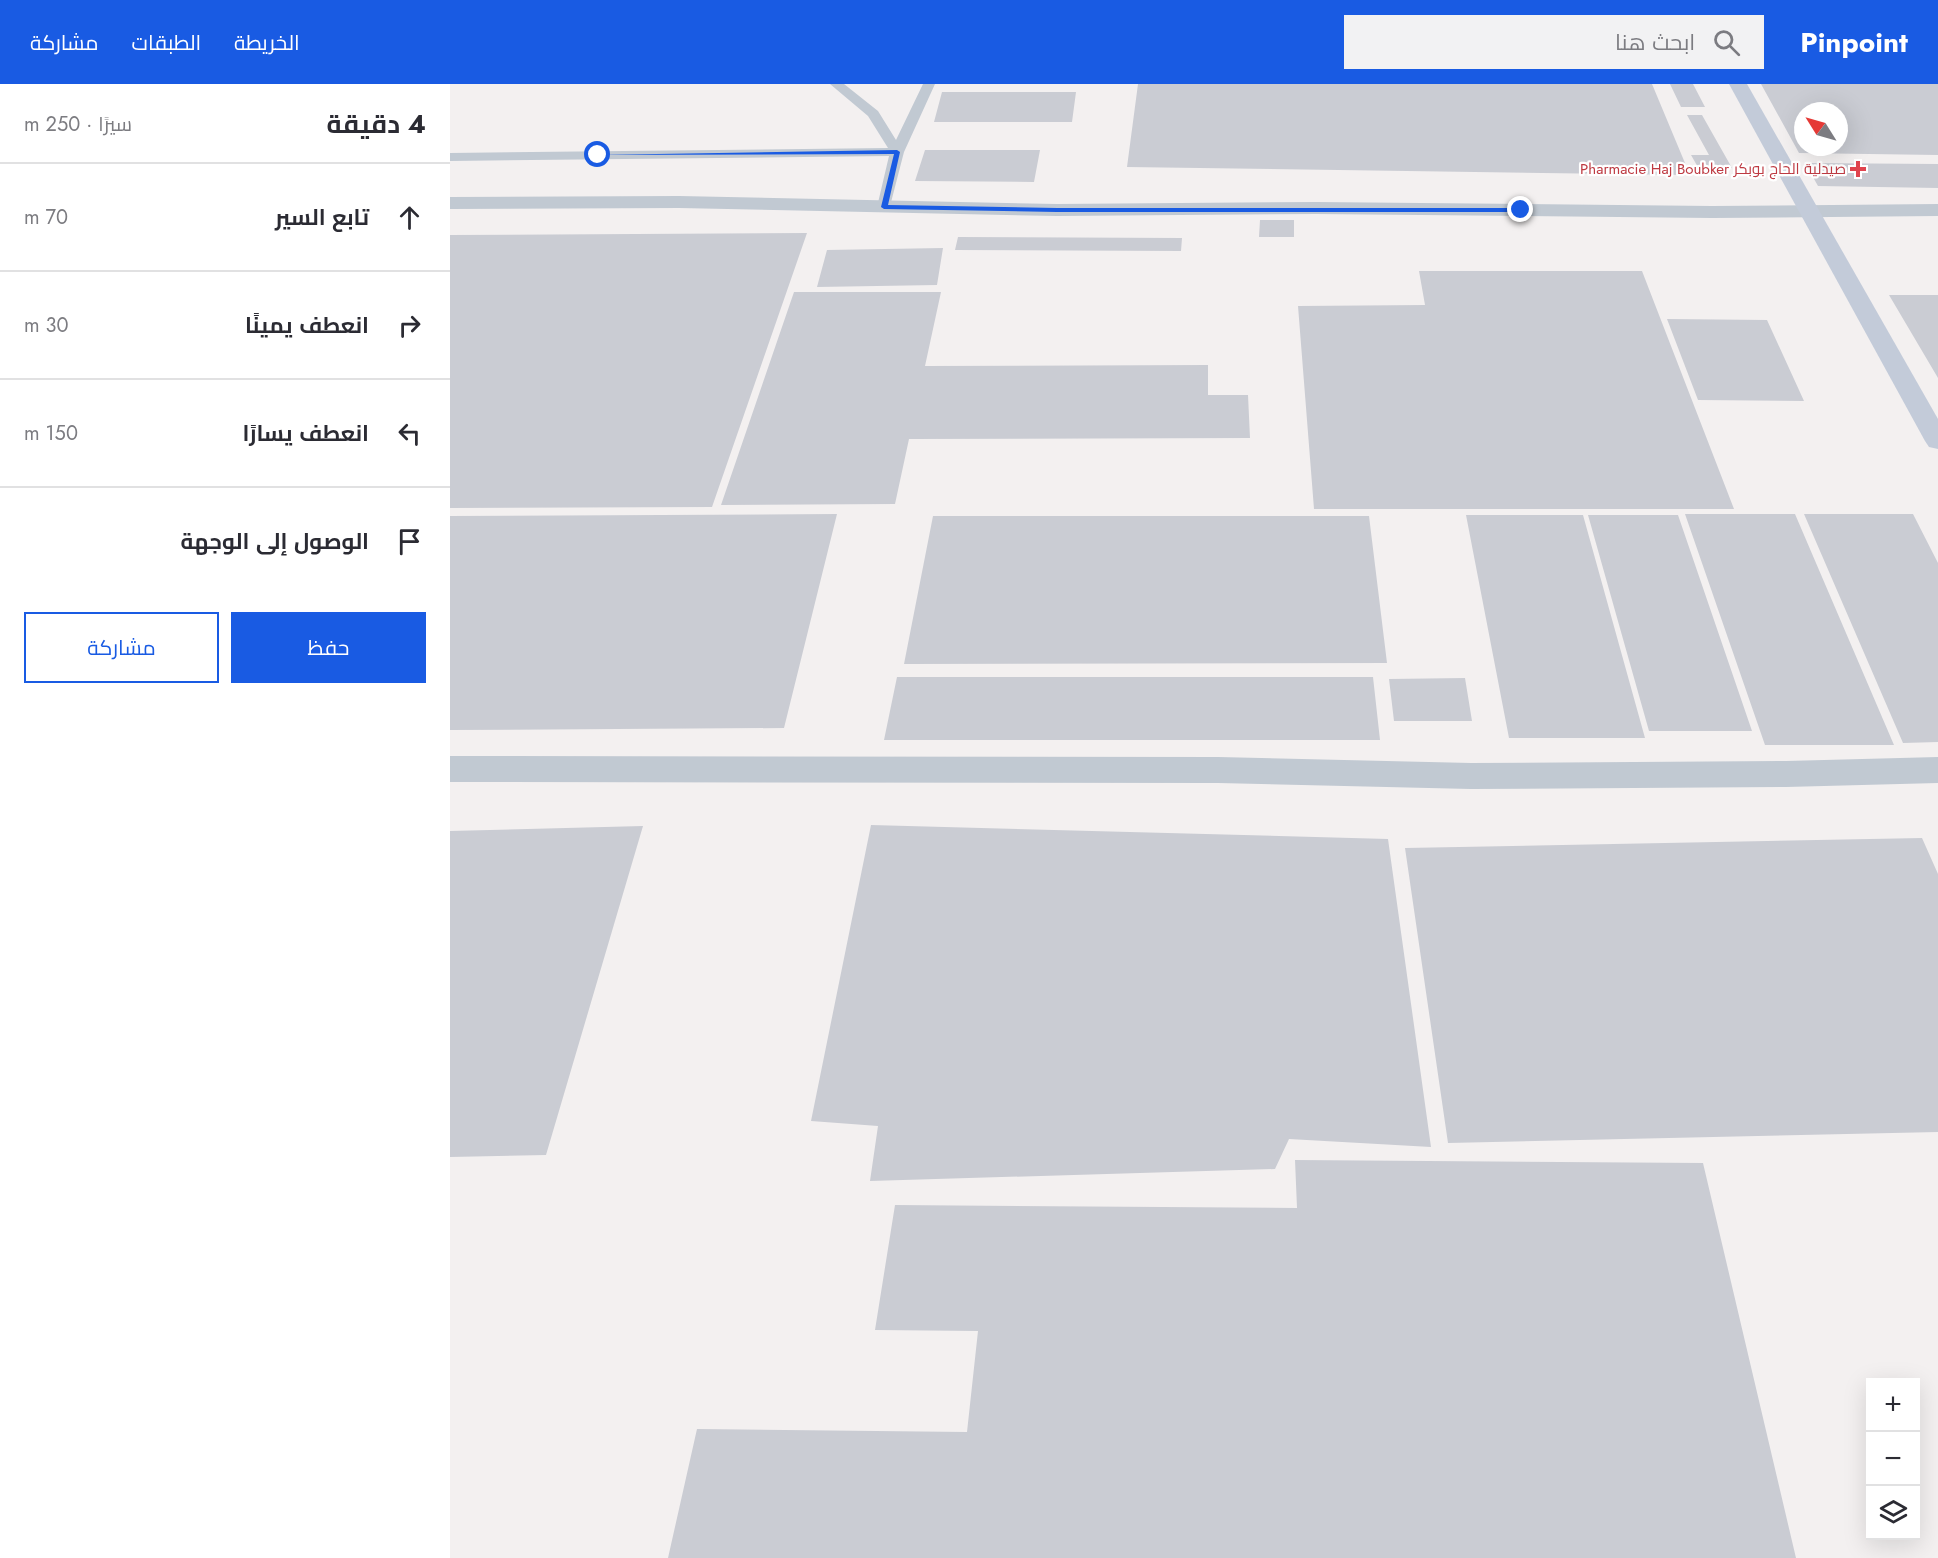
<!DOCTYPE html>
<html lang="ar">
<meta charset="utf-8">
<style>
:root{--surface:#fff;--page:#f2f2f3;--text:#2b2b33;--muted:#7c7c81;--line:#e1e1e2;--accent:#195be3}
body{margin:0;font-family:Jost,Cairo,sans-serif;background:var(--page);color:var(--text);direction:rtl}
.controls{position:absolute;right:18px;bottom:18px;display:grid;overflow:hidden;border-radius:0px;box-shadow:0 6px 24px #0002}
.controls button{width:54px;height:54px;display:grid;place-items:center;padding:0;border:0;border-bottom:2px solid var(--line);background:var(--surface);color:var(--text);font:30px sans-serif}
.compass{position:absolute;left:1344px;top:18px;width:54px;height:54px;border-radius:50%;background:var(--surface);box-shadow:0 6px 24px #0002;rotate:307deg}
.stop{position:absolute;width:18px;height:18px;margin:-14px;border:4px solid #195be3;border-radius:50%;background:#fff}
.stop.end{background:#195be3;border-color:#fff;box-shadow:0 2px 6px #0008}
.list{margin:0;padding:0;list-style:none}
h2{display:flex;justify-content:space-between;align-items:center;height:78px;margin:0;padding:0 24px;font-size:26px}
h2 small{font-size:20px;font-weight:400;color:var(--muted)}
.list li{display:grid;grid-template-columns:39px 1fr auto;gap:18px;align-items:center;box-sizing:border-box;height:108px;padding:0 24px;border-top:2px solid var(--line)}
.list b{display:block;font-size:22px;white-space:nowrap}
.list em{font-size:20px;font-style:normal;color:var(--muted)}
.actions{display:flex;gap:12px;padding:18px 24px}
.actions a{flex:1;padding:14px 0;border:2px solid var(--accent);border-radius:0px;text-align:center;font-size:21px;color:var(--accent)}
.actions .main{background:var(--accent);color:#fff}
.icon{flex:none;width:33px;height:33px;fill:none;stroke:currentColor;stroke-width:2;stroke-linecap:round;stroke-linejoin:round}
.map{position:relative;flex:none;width:1488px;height:1474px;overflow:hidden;direction:ltr}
header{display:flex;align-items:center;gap:36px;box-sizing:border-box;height:84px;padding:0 30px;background:var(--accent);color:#fff}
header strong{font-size:28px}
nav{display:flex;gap:33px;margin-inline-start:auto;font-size:21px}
.search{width:420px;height:54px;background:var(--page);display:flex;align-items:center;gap:15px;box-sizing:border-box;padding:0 21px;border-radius:0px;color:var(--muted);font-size:22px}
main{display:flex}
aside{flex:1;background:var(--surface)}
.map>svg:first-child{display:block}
.building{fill:#caccd3;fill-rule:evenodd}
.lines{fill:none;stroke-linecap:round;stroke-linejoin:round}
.lane{fill:#c1c9d2;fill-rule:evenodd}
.street{fill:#c1c9d2;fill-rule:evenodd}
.secondary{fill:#c3cbd9;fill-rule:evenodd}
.route{fill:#195be3}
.health-dot{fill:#e0444e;stroke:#fff;stroke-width:2}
.labels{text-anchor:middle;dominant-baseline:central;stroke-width:4.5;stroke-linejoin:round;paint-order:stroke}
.far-health-label{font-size:15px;fill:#be3a42;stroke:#fff;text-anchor:end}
</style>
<header>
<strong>Pinpoint</strong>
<div class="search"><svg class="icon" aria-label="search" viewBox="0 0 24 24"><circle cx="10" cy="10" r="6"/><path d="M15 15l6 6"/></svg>ابحث هنا</div>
<nav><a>الخريطة</a><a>الطبقات</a><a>مشاركة</a></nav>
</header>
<main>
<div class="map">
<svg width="1488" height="1474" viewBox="0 0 1488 1474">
<rect width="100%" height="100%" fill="#f3f0f0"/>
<!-- building -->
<path class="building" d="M 688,0 L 1202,0 L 1240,91 L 677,83 Z
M 1220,0 L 1243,0 L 1255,23 L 1231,23 Z
M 1311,0 L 1488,0 L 1488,71 L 1349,69 ZM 1353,27 L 1389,27 L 1389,63 L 1353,63 Z
M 492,8 L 626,8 L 622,38 L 484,38 Z
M 1237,31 L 1252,31 L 1282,84 L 1249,85 L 1241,71 L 1259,71 Z
M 475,66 L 590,66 L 584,98 L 465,97 Z
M 1355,79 L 1488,80 L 1488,104 L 1368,102 Z
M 810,136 L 844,136 L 844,153 L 809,153 Z
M 357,149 L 262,423 L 0,424 L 0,151 Z
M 508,153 L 732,154 L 731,167 L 505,166 Z
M 493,164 L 487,201 L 367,203 L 377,166 Z
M 969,187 L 1192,187 L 1284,425 L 864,425 L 848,222 L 975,221 Z
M 344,208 L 491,208 L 475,282 L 758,281 L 758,311 L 798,311 L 800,354 L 459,355 L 445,420 L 271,421 Z
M 1439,211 L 1488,211 L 1488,294 Z
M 1217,235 L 1317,236 L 1354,317 L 1248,316 Z
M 387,430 L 334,644 L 0,646 L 0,432 Z
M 1235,430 L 1345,430 L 1444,661 L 1315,661 Z
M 1354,430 L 1463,430 L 1488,479 L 1488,658 L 1453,659 Z
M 1016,431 L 1133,431 L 1195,654 L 1059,654 Z
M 1138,431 L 1228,431 L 1302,647 L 1199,647 Z
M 483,432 L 919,432 L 937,579 L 454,580 Z
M 447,593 L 923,593 L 930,656 L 434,656 Z
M 1015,594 L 1022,637 L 944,637 L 939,595 Z
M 421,741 L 938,755 L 981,1063 L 839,1055 L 825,1085 L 420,1097 L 428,1042 L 361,1037 Z
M 193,742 L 96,1071 L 0,1073 L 0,747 Z
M 1472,754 L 1488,790 L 1488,1048 L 998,1059 L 955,764 Z
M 845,1076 L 1253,1079 L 1346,1474 L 218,1474 L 247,1345 L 517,1348 L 528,1247 L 425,1246 L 445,1121 L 847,1124 Z"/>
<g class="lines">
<!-- lane -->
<path class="lane" d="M 380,0 L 394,0 L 428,27 L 446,56 L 473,0 L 485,0 L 454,68 L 439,126 L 434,127 L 427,123 L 439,72 L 0,77 L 0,69 L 438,64 L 418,32 Z"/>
<!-- street -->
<path class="street" d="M 229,112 L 607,120 L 866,118 L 1262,122 L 1488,120 L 1488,132 L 1262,134 L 866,130 L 607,132 L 229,124 L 0,125 L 0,113 Z
M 0,672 L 768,673 L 1021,679 L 1336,677 L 1488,673 L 1488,699 L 1336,703 L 1021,705 L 768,699 L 0,698 Z"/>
<!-- secondary -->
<path class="secondary" d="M 1279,0 L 1297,0 L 1488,335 L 1488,365 L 1479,363 L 1475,357 Z"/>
</g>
<!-- route -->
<path class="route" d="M 447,66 L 450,68 L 438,121 L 607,124 L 1071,124 L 1074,126 L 1071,128 L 607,128 L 434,125 L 431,123 L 444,70 L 145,71 Z"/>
<!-- markers -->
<path class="health-dot" d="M1405 76h6v6h6v6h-6v6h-6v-6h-6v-6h6z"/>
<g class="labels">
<!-- far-health labels -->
<g class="far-health-label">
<text x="1396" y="85">Pharmacie Haj Boubker صيدلية الحاج بوبكر</text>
</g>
</g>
</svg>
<div class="controls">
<button>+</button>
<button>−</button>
<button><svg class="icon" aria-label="layers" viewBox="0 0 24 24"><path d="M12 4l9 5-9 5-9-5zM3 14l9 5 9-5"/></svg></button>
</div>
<svg class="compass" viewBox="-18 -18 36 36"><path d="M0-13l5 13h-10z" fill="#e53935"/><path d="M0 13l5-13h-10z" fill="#7c7c81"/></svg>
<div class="stop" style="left:148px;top:71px"></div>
<div class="stop end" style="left:1071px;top:126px"></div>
</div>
<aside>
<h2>4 دقيقة<small>سيرًا · 250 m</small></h2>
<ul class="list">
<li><svg class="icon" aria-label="ahead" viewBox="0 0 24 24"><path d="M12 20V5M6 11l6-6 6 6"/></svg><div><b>تابع السير</b></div><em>70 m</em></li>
<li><svg class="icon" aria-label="right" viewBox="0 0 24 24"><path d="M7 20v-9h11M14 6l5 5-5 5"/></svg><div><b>انعطف يمينًا</b></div><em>30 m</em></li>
<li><svg class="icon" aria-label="left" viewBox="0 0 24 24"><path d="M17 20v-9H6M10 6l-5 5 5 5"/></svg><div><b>انعطف يسارًا</b></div><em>150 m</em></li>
<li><svg class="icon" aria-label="arrive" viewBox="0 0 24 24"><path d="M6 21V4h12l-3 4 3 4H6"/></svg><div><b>الوصول إلى الوجهة</b></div></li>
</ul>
<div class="actions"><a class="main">حفظ</a><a>مشاركة</a></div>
</aside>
</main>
